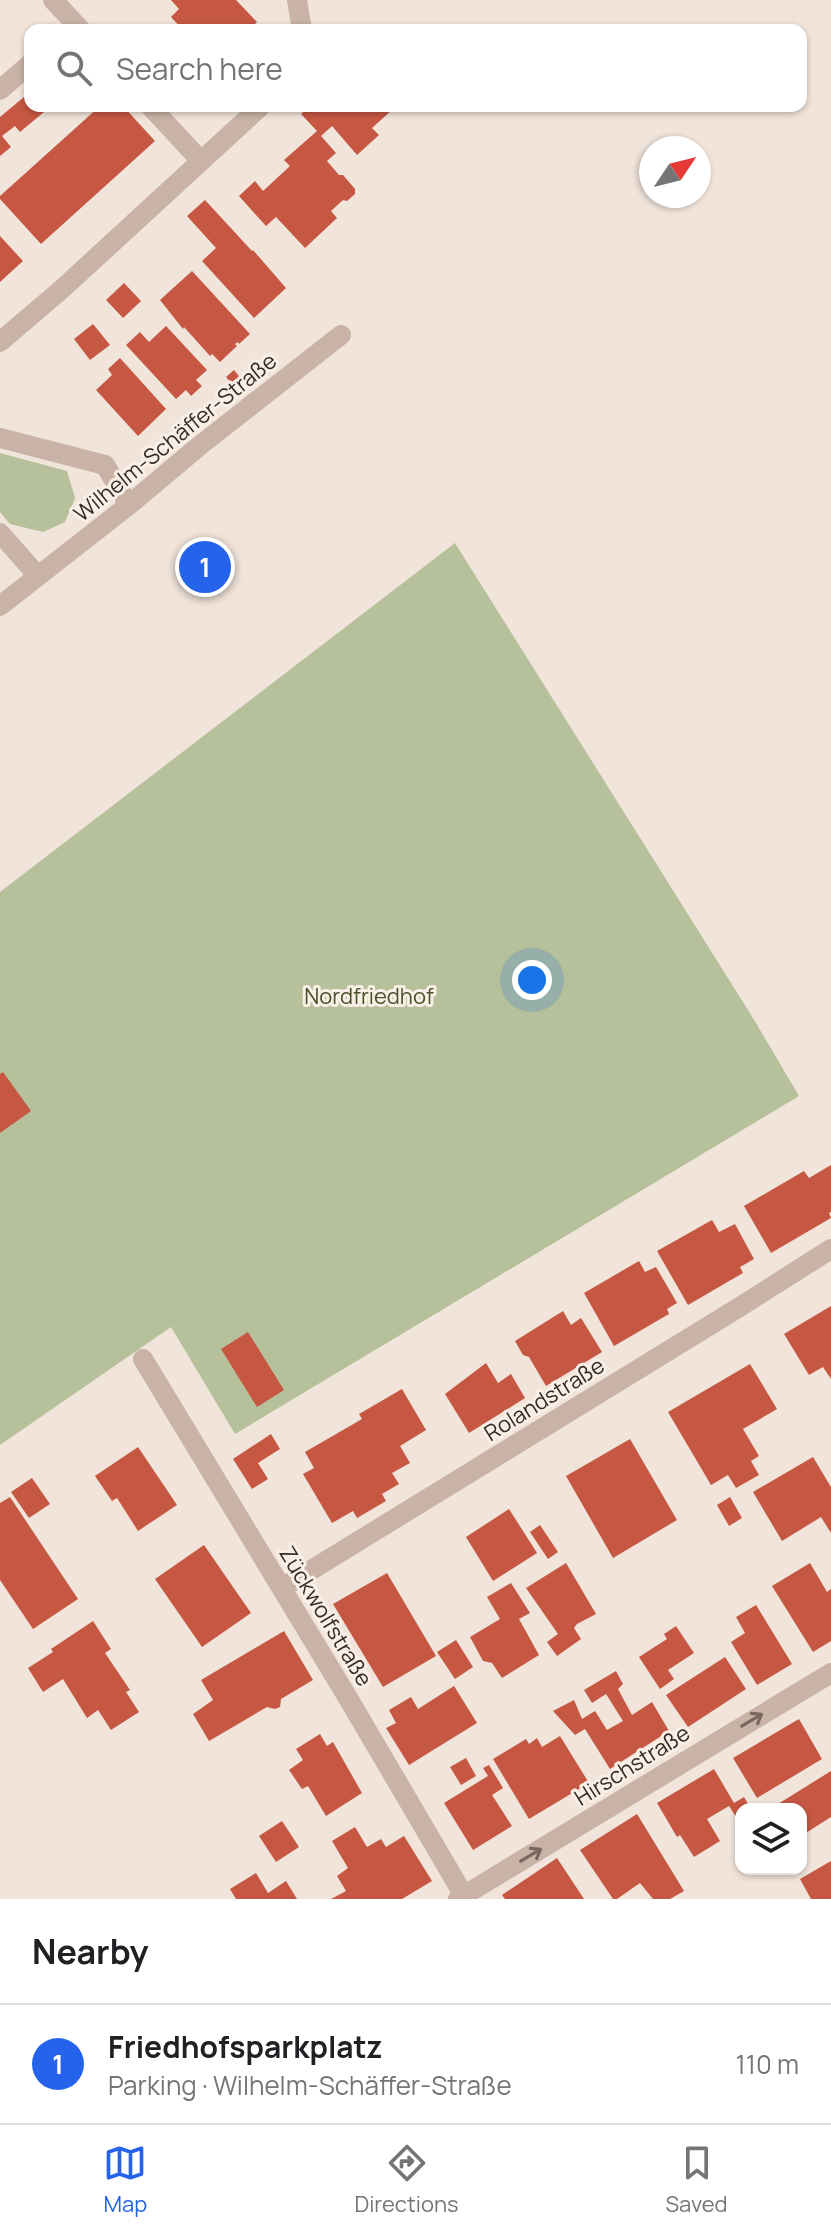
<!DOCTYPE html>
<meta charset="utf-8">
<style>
:root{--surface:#fff;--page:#f6f6f6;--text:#202124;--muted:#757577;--line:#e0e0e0;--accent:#2563eb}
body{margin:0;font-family:Manrope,sans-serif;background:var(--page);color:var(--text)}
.controls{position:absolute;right:24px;bottom:24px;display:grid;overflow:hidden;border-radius:16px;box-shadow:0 2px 6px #0004}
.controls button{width:72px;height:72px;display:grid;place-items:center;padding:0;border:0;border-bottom:2px solid var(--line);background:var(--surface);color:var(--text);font:40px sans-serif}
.compass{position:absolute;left:639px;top:136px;width:72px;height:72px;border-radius:50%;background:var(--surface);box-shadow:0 2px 6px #0004;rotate:55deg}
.you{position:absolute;left:532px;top:980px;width:28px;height:28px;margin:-20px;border:6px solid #fff;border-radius:50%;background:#1a73e8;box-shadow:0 0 0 12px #1a73e833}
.badge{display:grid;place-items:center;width:52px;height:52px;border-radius:50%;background:var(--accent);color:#fff;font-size:26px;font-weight:700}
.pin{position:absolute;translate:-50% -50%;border:4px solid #fff;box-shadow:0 2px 8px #0006}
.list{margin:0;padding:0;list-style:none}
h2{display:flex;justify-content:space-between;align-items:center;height:104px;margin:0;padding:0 32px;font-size:34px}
h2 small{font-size:26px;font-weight:400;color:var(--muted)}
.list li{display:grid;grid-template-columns:52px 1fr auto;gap:24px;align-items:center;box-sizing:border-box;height:120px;padding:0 32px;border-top:2px solid var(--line)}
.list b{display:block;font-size:30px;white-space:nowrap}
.list p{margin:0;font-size:26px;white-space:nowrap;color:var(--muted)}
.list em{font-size:26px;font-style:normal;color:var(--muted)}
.icon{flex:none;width:44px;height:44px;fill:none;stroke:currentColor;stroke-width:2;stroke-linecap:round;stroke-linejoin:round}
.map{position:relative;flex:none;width:831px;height:1899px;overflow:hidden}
.search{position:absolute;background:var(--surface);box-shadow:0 2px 6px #0004;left:24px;right:24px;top:24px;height:88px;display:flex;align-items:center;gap:20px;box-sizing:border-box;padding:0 28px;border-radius:16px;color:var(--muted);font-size:30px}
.sheet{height:224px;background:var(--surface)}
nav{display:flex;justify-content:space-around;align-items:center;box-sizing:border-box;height:112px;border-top:2px solid var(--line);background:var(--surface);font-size:22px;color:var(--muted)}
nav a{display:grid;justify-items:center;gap:4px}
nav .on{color:var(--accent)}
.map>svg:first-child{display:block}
.green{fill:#b6c09a}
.building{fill:#c65843}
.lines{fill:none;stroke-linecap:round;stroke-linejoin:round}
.minor{stroke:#c9b3a6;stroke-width:20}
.oneway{stroke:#786860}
.labels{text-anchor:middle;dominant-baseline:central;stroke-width:6;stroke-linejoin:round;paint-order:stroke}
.street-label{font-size:22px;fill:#352a27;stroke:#f9efe6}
.park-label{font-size:22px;fill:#48532b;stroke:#f9efe6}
</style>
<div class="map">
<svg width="831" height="1899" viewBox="0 0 831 1899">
<rect width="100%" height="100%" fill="#f1e4da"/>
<!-- green -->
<path class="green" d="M 0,453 L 67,471 L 75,498 L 65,522 L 43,532 L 10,524 L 0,512 Z
M 455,543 L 753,1018 L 799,1096 L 235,1434 L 171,1327 L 0,1445 L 0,892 Z"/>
<!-- building -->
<path class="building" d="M 171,0 L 236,0 L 257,22 L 249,30 L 183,30 L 171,17 L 179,9 Z
M 30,92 L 30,106 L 39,106 L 44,112 L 20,132 L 15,126 L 2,136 L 11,147 L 0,156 L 0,117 Z
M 100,106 L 123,106 L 155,141 L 41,244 L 0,199 L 0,196 Z
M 310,106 L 318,112 L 325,106 L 391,106 L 393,109 L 372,128 L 379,135 L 357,155 L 332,126 L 321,136 L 336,153 L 327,161 L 339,175 L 343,175 L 355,189 L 355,194 L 347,201 L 343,200 L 331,211 L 337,218 L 305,248 L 276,217 L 266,226 L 239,196 L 255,181 L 263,191 L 290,166 L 284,160 L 317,131 L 301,114 Z
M 205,200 L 252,251 L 253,250 L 286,288 L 254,318 L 202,261 L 216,248 L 187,216 Z
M 0,236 L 23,261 L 0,282 Z
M 192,271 L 250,334 L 239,344 L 238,342 L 235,344 L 237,346 L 220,362 L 212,354 L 210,356 L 184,327 L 183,329 L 160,300 Z
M 124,283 L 141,301 L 123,318 L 106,300 Z
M 93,324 L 110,345 L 90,360 L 74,339 Z
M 166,326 L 207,370 L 196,380 L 202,386 L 191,396 L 186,390 L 176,399 L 126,345 L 140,332 L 149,342 Z
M 120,358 L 166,409 L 138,436 L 96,390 L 112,375 L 108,369 Z
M 234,370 L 243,381 L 235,388 L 226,377 Z
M 3,1072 L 31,1111 L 0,1133 L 0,1074 Z
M 831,1165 L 831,1212 L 829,1213 L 831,1218 L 771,1253 L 744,1206 L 804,1171 L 809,1178 Z
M 712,1220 L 719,1232 L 735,1224 L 754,1259 L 740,1267 L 743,1273 L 688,1305 L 657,1251 Z
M 639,1261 L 645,1272 L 656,1267 L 677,1303 L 667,1309 L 669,1314 L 614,1346 L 584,1293 Z
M 831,1306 L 831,1379 L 823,1367 L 809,1375 L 784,1334 Z
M 563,1311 L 571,1325 L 581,1318 L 602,1352 L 546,1386 L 529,1357 L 523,1355 L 515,1341 Z
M 248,1332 L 284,1390 L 257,1407 L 221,1349 Z
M 486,1363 L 498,1383 L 511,1374 L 525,1398 L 469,1433 L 445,1394 Z
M 750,1364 L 777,1409 L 743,1429 L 759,1456 L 751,1461 L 759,1475 L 736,1488 L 728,1475 L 711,1485 L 668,1412 Z
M 402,1389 L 426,1430 L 400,1446 L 410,1463 L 392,1473 L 399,1484 L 382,1494 L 386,1501 L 357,1518 L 353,1511 L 332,1523 L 303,1474 L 314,1468 L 305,1452 L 362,1419 L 359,1414 Z
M 271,1434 L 280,1449 L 258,1463 L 268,1479 L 252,1489 L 233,1459 Z
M 630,1439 L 677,1520 L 613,1558 L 566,1476 Z
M 138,1447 L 177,1505 L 138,1531 L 117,1498 L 112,1501 L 95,1476 Z
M 813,1457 L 831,1487 L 831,1533 L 821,1517 L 782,1541 L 753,1492 Z
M 32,1478 L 50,1504 L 29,1518 L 11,1492 Z
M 10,1497 L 78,1599 L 33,1629 L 0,1580 L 0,1503 Z
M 730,1497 L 742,1518 L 729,1526 L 717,1505 Z
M 509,1509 L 537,1553 L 493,1581 L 466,1537 Z
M 540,1525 L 558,1552 L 548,1559 L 530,1532 Z
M 204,1545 L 251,1613 L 202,1647 L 155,1579 Z
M 566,1563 L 596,1614 L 577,1624 L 574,1628 L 581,1639 L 557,1656 L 547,1642 L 558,1634 L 526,1588 Z
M 810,1563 L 827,1592 L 831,1589 L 831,1641 L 813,1652 L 772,1586 Z
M 387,1573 L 436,1656 L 383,1687 L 333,1604 Z
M 511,1583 L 530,1613 L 519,1619 L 539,1655 L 502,1678 L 492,1663 L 483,1661 L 470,1637 L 500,1619 L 487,1597 Z
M 756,1605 L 792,1664 L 757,1685 L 731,1642 L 745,1633 L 736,1617 Z
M 93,1621 L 111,1649 L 105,1653 L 130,1690 L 126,1692 L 139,1712 L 111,1730 L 98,1710 L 87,1718 L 63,1679 L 43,1692 L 28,1668 L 53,1652 L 51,1649 Z
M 676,1626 L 694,1653 L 668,1670 L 674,1679 L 660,1689 L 639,1657 L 667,1639 L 664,1634 Z
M 284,1631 L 313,1680 L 281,1699 L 280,1707 L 275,1709 L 267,1707 L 209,1741 L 193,1714 L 213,1700 L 201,1680 Z
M 456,1640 L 473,1667 L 455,1679 L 437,1652 Z
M 725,1657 L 746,1689 L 688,1727 L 666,1695 Z
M 616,1671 L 623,1684 L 618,1689 L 632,1715 L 652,1702 L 669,1731 L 610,1769 L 585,1729 L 575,1735 L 553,1711 L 574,1700 L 582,1719 L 595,1711 L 607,1730 L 623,1721 L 606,1694 L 592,1703 L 584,1690 Z
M 454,1686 L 477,1723 L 409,1765 L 386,1728 L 396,1723 L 389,1710 L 411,1697 L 418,1709 Z
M 799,1719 L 822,1759 L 757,1798 L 733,1758 Z
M 320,1734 L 327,1746 L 333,1742 L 362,1793 L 326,1816 L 308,1786 L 302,1789 L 289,1770 L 303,1760 L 296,1749 Z
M 560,1736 L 589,1783 L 529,1819 L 493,1759 L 526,1739 L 529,1744 L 537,1738 L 542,1747 Z
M 466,1758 L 476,1776 L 461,1785 L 450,1767 Z
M 489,1765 L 503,1788 L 492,1795 L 512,1826 L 473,1850 L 444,1803 L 488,1776 L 483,1768 Z
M 714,1769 L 734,1803 L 744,1797 L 751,1809 L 741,1809 L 741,1825 L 729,1806 L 707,1819 L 720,1841 L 694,1857 L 680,1835 L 677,1837 L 657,1803 Z
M 831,1771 L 831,1817 L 801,1836 L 801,1809 L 770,1809 Z
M 637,1814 L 684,1891 L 670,1899 L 653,1899 L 640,1883 L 617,1899 L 613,1899 L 580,1850 Z
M 282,1821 L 299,1847 L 276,1862 L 259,1836 Z
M 355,1827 L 367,1847 L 381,1839 L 386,1847 L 404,1836 L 432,1881 L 402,1899 L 331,1899 L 346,1891 L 337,1876 L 348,1868 L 332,1841 Z
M 557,1858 L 584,1899 L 505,1899 L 502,1895 Z
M 831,1861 L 831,1899 L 811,1899 L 800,1879 Z
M 256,1873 L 268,1893 L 286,1881 L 297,1899 L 236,1899 L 230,1889 Z"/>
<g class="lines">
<!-- minor -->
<path class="minor" d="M 53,0 L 81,30
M 297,0 L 302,30
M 0,90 L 30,64
M 150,106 L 201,161
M 0,342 L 62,289 L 261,106
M 0,438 L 105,465 L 129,505
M 0,533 L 38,576
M 0,606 L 129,505 L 198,447 L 341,335
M 143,1359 L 348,1698 L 466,1899
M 282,1588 L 738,1308 L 831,1249
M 458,1899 L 831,1673"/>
</g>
<!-- one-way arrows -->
<defs><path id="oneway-shaft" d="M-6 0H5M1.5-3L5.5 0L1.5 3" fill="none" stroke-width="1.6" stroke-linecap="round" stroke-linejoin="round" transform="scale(2)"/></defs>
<g class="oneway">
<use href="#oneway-shaft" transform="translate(752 1720) rotate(-31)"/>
<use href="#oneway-shaft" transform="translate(531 1855) rotate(-31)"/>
</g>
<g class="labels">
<!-- street labels -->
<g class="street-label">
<text transform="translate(175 437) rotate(-39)">Wilhelm-Schäffer-Straße</text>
<text transform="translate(544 1399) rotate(-32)">Rolandstraße</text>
<text transform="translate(326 1616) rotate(59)">Zückwolfstraße</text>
<text transform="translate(632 1765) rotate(-32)">Hirschstraße</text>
</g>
<!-- park labels -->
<g class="park-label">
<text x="369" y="996">Nordfriedhof</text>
</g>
</g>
</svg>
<div class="controls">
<button><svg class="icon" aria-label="layers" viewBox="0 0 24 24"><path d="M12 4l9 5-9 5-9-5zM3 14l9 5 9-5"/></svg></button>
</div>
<svg class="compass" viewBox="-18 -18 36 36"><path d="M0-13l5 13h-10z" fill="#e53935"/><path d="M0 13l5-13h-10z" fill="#757577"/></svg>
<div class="you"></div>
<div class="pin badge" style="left:205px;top:567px">1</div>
<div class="search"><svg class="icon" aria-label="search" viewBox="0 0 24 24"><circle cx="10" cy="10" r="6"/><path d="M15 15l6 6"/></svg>Search here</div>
</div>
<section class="sheet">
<h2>Nearby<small></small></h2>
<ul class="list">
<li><span class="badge">1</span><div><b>Friedhofsparkplatz</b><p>Parking · Wilhelm-Schäffer-Straße</p></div><em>110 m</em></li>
</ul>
</section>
<nav>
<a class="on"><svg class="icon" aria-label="map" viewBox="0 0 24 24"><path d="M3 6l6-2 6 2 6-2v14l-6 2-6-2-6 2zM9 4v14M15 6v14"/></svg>Map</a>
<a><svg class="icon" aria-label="directions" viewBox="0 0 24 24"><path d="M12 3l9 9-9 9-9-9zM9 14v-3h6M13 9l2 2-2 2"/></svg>Directions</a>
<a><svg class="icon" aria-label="saved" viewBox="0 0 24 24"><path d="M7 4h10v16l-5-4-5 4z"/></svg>Saved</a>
</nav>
